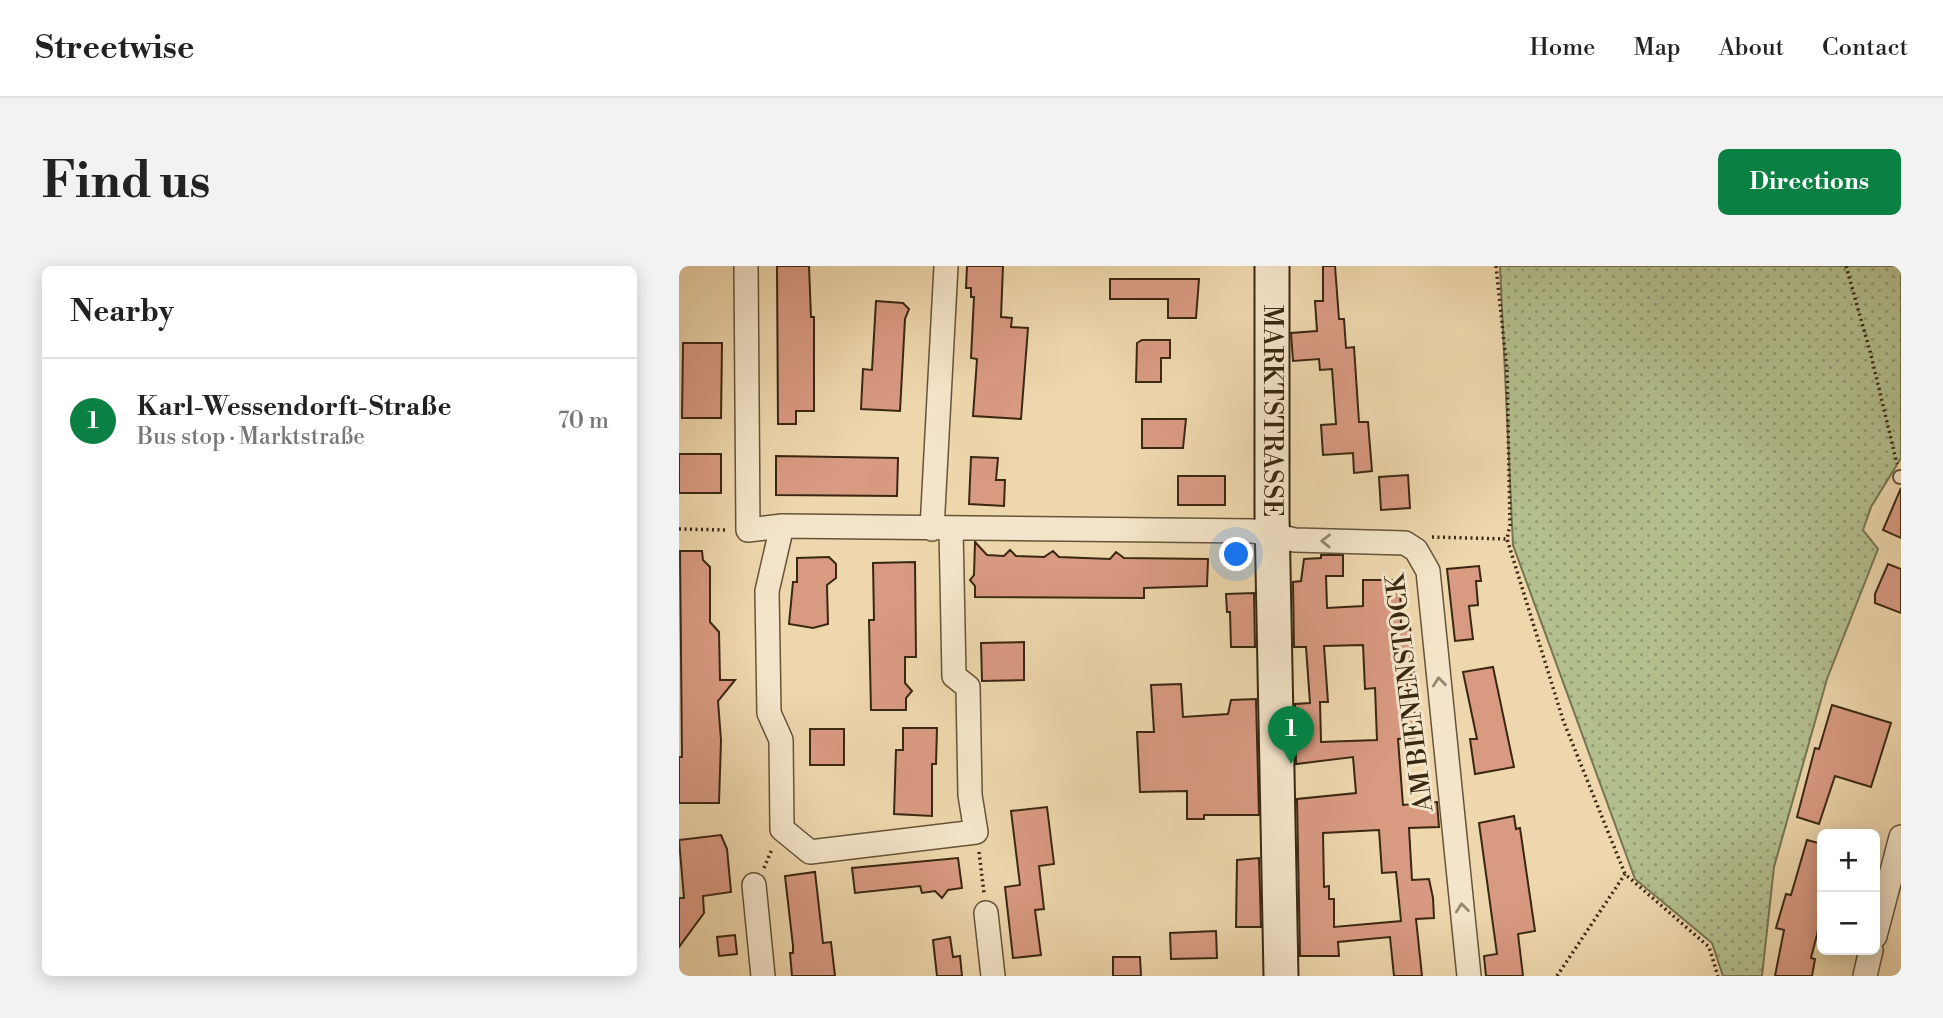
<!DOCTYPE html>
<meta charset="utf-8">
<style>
:root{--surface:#fff;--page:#f2f2f2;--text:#222;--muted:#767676;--line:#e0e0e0;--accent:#0b8043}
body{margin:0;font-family:"Libre Bodoni",serif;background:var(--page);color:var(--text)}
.controls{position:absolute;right:21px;bottom:21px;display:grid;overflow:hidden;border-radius:10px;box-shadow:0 4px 18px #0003}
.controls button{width:63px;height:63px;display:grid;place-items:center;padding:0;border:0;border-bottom:2px solid var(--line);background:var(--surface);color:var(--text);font:35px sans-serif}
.you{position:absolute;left:558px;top:289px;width:24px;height:24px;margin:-18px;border:5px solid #fff;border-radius:50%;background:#1a73e8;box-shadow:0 0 0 10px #1a73e833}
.badge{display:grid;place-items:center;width:46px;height:46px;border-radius:50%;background:var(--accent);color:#fff;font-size:23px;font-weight:700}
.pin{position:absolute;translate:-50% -58px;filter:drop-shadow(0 2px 4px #0008)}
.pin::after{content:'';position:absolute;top:37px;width:24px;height:21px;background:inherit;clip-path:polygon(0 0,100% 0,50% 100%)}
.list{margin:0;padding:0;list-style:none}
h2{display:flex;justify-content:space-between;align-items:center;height:91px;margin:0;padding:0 28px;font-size:30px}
h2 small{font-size:23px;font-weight:400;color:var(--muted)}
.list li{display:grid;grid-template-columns:46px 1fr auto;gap:21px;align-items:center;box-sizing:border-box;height:126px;padding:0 28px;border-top:2px solid var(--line)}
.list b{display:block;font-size:26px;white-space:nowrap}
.list p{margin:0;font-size:23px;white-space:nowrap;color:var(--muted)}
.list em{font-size:23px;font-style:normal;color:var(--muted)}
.map{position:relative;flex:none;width:1222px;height:710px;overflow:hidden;border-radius:10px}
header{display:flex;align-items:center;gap:42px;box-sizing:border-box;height:98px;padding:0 35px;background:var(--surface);border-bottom:2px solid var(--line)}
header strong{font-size:33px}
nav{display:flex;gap:38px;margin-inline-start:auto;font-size:24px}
.intro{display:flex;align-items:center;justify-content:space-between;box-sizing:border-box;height:168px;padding:0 42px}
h1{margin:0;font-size:49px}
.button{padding:18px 32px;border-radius:10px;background:var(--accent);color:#fff;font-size:24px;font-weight:700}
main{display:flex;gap:42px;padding:0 42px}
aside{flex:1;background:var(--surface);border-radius:10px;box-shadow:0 4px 18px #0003}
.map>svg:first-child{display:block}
.garden{fill:url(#garden-dots);stroke:#767450;stroke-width:2}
.building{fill:#d99a82;stroke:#392811;stroke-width:2;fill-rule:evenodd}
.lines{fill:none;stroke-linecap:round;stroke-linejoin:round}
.lane-casing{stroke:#665438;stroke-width:16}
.street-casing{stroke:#665438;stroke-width:26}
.secondary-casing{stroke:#392811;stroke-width:37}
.path{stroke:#392811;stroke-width:3.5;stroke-dasharray:2 3.5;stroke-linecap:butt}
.lane{stroke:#f4e5ca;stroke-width:12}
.street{stroke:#f4e5ca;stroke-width:23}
.secondary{stroke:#f4e5ca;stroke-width:33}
.oneway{stroke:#96866e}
.labels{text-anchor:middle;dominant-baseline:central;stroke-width:6;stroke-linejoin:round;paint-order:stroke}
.street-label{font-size:26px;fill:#392811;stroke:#f4e5ca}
</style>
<header>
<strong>Streetwise</strong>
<nav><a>Home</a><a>Map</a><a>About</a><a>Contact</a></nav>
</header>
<div class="intro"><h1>Find us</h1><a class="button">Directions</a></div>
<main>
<aside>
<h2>Nearby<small></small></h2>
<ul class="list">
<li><span class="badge">1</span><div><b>Karl-Wessendorft-Straße</b><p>Bus stop · Marktstraße</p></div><em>70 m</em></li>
</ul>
</aside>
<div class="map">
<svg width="1222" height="710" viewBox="0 0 1222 710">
<defs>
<pattern id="garden-dots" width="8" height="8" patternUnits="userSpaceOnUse" patternTransform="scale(1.75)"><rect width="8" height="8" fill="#b3bf8e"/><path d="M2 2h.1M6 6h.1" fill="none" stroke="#939b73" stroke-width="1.8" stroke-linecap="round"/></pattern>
</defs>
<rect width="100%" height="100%" fill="#eed7ad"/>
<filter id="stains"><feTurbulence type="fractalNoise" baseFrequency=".00286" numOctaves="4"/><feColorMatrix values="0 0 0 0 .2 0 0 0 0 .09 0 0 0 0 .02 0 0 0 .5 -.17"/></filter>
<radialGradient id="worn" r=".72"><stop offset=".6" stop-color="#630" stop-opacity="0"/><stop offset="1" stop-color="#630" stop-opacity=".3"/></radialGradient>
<!-- garden -->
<path class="garden" d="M 821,0 L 1222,0 L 1222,192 L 1192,241 L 1184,264 L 1199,283 L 1148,413 L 1095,601 L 1083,710 L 1044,710 L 1033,677 L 956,613 L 834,279 Z"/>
<!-- building -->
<path class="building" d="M 98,0 L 130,0 L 132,51 L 135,51 L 135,145 L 117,145 L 117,158 L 99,158 Z
M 288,0 L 324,0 L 322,51 L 333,52 L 332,61 L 349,62 L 342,153 L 294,150 L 298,93 L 292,92 L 295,31 L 292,31 L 292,22 L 287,22 Z
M 644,0 L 656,0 L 660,53 L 665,53 L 667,82 L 675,81 L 680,156 L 689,156 L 693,205 L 675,207 L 674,187 L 644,189 L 642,159 L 657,158 L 653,103 L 641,104 L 640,93 L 614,95 L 612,67 L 638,65 L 636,35 L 644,35 Z
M 431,13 L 520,13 L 517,52 L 489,52 L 489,33 L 431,33 Z
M 197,35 L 224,37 L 230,43 L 226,53 L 221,145 L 182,143 L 184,103 L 193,104 Z
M 463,74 L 491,74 L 491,92 L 482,92 L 482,116 L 457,116 L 458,77 Z
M 4,77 L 43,77 L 42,152 L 3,152 Z
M 463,153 L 507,153 L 504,182 L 463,182 Z
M 0,188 L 42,188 L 42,227 L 0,227 Z
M 97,190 L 219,192 L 218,230 L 97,229 Z
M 292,191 L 319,192 L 317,214 L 326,214 L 325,240 L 290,238 Z
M 729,209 L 731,242 L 702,244 L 700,211 Z
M 499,210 L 546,210 L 546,239 L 499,239 Z
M 1222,222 L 1222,272 L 1204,264 Z
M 296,276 L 308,289 L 325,290 L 331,284 L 337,290 L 365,291 L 374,285 L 380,291 L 431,293 L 437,286 L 445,292 L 529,293 L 528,320 L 465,322 L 465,332 L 296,331 L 296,320 L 291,314 L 295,309 Z
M 1,285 L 23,285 L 24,294 L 31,301 L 31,356 L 40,366 L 41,414 L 56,414 L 39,435 L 42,474 L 40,537 L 0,537 L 0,491 L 3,491 Z
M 642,289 L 664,289 L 664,310 L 647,310 L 648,342 L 684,340 L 684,314 L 717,314 L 721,317 L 722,358 L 731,360 L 735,409 L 728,409 L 730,441 L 735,441 L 736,472 L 719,473 L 724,539 L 758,536 L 760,561 L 730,562 L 733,614 L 750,613 L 754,632 L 755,652 L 737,653 L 743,710 L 715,710 L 711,671 L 659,676 L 660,690 L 621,690 L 618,533 L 677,527 L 674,491 L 617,498 L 616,438 L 631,437 L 627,381 L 615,381 L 614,316 L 622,315 L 625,293 L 642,292 ZM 684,379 L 686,423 L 696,422 L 698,474 L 642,476 L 641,436 L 649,436 L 645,380 ZM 700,564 L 703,607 L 717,606 L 722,655 L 655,661 L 655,633 L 650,633 L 650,620 L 645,621 L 644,567 Z
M 150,291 L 157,298 L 157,312 L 148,319 L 149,358 L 134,362 L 110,358 L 114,316 L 118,316 L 118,292 Z
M 236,296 L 237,391 L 226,391 L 226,417 L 233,425 L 227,432 L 227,444 L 192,444 L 190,354 L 195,354 L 194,297 Z
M 1209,298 L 1222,303 L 1222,347 L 1196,337 L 1196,328 Z
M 800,300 L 802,315 L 797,315 L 799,339 L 790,340 L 794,373 L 776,375 L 768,303 Z
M 575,327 L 576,381 L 552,381 L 551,346 L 548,346 L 547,328 Z
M 345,376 L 345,414 L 303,415 L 302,377 Z
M 814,401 L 835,501 L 796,508 L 791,473 L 798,473 L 784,406 Z
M 502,418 L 504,451 L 549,448 L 552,434 L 577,433 L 580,549 L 525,549 L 525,553 L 508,553 L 508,525 L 461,526 L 458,466 L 475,466 L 472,419 Z
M 1153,439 L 1212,457 L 1192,521 L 1156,510 L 1140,558 L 1118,551 L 1136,482 L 1140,483 Z
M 224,462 L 258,462 L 257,498 L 253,498 L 253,550 L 215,548 L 217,484 L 224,484 Z
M 131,463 L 165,463 L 165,499 L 131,499 Z
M 368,541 L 375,598 L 360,600 L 365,643 L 356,644 L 362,689 L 334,692 L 326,621 L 341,619 L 332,545 Z
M 835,550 L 837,563 L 841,562 L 856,665 L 839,668 L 844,710 L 807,710 L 805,690 L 818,688 L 800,557 Z
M 42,569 L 48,583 L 52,626 L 24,630 L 25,647 L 0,681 L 0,632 L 5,632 L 0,574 Z
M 1128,574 L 1143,578 L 1143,649 L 1132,692 L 1136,693 L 1133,710 L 1096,710 L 1105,664 L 1097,662 L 1107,628 L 1112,629 Z
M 279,592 L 283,622 L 269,624 L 263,632 L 256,625 L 243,627 L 241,620 L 176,627 L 173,602 Z
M 580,592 L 582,661 L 557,661 L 558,594 Z
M 136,606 L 144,677 L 152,676 L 156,710 L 113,710 L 111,687 L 114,687 L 114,680 L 106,610 Z
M 537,665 L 538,692 L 492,693 L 491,667 Z
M 56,669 L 58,688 L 40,690 L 38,671 Z
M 271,671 L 274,691 L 281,690 L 283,710 L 258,710 L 254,674 Z
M 434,691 L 461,691 L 462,710 L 434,710 Z"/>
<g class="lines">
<defs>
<path id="lane" d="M 1221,211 L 1222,211"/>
<path id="street" d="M 67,0 L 69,264 L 103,260 L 574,265 L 616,274 L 726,277 L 737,284 L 749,305 L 790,710
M 103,260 L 88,325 L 90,447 L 102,474 L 103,563 L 131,586 L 297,566 L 291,529 L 289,421 L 275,410 L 272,263
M 253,263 L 267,0
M 75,619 L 84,710
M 307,647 L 314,710
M 1196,670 L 1222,571
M 1186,710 L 1192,684"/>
<g id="secondary">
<path id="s1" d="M 593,0 L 593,250 L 602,710"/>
</g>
</defs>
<!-- lane casing -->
<use href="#lane" class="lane-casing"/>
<!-- street casing -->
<use href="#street" class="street-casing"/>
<!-- secondary casing -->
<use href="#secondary" class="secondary-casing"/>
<!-- path -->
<path class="path" d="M 817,0 L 828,105 L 831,259 L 828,273 L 884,454 L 946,608 L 1030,681 L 1039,710
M 1167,0 L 1192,89 L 1218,198
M 0,263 L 49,264
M 753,271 L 828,273
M 300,586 L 305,627
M 85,602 L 93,583
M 878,710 L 946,608"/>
<!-- lane -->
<use href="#lane" class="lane"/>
<!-- street -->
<use href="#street" class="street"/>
<!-- secondary -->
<use href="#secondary" class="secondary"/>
</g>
<!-- one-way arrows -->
<defs><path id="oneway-chevron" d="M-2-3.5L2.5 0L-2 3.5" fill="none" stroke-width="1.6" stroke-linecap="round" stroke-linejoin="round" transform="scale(1.75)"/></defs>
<g class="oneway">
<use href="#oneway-chevron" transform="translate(647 275) rotate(-179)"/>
<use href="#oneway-chevron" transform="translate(760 416) rotate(-96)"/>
<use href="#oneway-chevron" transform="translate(783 642) rotate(-96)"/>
</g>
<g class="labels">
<!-- street labels -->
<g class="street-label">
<text stroke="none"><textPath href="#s1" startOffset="145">MARKTSTRASSE</textPath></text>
<text transform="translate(731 427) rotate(-97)">AM BIENENSTOCK</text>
</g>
</g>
<rect width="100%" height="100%" filter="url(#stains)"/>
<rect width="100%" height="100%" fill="url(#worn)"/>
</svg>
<div class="controls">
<button>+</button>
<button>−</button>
</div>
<div class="you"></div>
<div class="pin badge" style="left:612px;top:498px">1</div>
</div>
</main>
